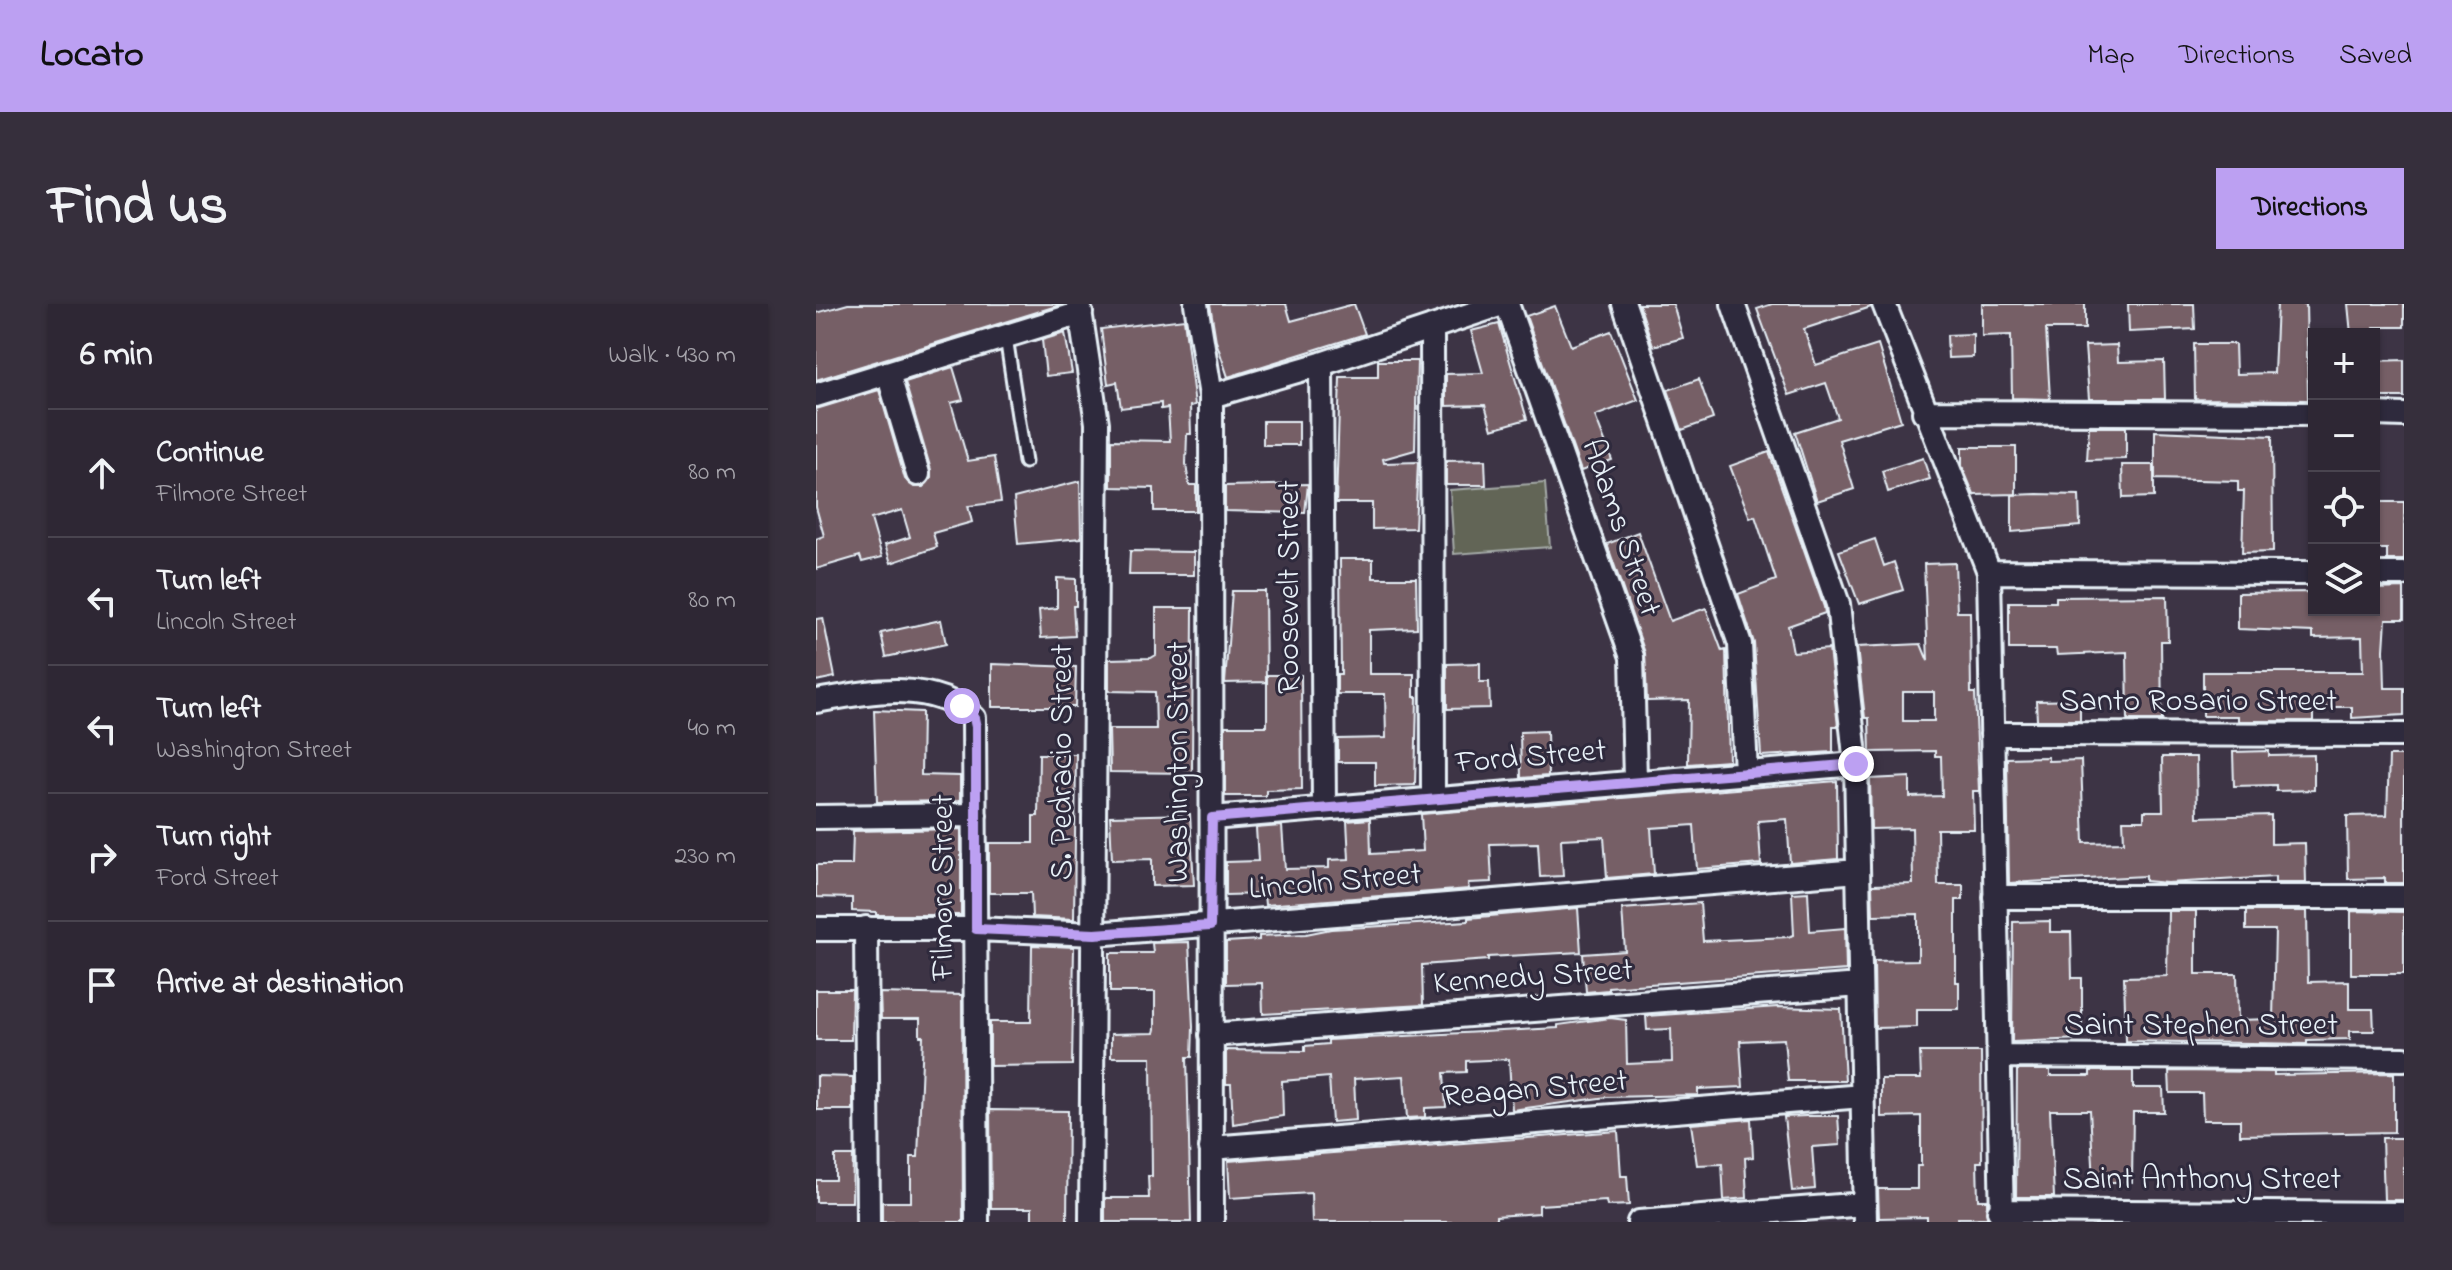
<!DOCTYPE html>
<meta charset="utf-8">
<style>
:root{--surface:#2e2734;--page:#362f3c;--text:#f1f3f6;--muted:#a7a5ac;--line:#49444f;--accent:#bca0f2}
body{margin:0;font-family:"Indie Flower",sans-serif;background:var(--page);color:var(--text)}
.controls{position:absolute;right:24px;top:24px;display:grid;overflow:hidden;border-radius:0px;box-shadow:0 2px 6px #0004}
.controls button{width:72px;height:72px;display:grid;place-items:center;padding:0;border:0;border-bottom:2px solid var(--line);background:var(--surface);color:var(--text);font:40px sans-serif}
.stop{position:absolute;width:24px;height:24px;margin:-18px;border:6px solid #bca0f2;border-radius:50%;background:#fff}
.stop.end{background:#bca0f2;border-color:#fff;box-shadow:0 2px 8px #0008}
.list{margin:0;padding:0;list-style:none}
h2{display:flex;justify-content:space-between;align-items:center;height:104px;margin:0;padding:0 32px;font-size:34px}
h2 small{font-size:26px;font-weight:400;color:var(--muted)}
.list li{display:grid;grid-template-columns:52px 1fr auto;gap:24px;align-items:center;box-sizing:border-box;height:128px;padding:0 32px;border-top:2px solid var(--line)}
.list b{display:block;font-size:30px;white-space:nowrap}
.list p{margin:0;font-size:26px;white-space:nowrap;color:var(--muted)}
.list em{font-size:26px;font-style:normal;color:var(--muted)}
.icon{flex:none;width:44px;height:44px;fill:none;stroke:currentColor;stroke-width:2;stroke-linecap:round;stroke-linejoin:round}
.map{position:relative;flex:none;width:1588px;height:918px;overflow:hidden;border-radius:0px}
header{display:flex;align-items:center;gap:48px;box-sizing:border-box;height:112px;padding:0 40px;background:var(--accent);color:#111}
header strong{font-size:38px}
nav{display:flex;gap:44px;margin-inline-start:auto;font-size:28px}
.intro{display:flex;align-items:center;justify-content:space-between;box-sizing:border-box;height:192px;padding:0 48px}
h1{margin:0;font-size:56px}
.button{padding:20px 36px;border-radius:0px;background:var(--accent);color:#111;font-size:28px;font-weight:700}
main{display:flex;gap:48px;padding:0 48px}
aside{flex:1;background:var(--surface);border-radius:0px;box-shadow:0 2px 6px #0004}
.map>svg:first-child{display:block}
.green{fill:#626557;stroke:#a5aba8;stroke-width:2}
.building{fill:#765e66;stroke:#e8f1f8;stroke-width:2;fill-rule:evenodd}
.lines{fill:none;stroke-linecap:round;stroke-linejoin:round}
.lane-casing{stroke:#e8f1f8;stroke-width:17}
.street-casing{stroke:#e8f1f8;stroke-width:28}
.lane{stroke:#2f2a3d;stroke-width:11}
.street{stroke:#2f2a3d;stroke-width:22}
.route{stroke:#bca0f2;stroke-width:10}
.labels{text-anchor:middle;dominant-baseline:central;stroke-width:6;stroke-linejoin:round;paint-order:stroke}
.street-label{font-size:32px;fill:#e8f1f8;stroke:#2f2a3d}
</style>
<header>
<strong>Locato</strong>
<nav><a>Map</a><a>Directions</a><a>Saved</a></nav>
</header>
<div class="intro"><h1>Find us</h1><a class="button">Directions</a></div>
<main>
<aside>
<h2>6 min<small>Walk · 430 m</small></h2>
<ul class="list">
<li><svg class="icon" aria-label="ahead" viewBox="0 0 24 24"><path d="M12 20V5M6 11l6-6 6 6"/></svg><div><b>Continue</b><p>Filmore Street</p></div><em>80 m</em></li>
<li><svg class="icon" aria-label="left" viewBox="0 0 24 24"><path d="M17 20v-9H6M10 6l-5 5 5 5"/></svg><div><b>Turn left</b><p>Lincoln Street</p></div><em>80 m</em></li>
<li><svg class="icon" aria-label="left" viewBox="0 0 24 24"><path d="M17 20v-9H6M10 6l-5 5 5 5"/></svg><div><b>Turn left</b><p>Washington Street</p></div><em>40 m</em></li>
<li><svg class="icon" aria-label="right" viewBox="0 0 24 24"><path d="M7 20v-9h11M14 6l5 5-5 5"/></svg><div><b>Turn right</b><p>Ford Street</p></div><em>230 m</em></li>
<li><svg class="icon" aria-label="arrive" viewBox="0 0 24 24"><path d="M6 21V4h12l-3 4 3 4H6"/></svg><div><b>Arrive at destination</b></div></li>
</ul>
</aside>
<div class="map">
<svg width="1588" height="918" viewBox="0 0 1588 918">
<rect width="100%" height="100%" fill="#3d3445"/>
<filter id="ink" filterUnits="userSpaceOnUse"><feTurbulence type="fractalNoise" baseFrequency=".0125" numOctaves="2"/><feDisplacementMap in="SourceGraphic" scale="16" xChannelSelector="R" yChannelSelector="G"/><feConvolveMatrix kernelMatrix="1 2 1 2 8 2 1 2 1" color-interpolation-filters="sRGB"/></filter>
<g filter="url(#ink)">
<!-- green -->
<path class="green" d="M 729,179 L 734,243 L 638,250 L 634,186 Z"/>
<!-- building -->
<path class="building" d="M 32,0 L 247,0 L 0,76 L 0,9 Z
M 394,0 L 470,0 L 475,17 L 538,0 L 549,30 L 412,73 L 400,37 Z
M 823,0 L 857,0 L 867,34 L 837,42 Z
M 956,0 L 1054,0 L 1055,3 L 988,25 L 1000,61 L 1062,41 L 1074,80 L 1085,117 L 1023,136 L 1038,185 L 1001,197 L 979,128 L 1022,114 L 1010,79 L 973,91 L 941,5 Z
M 1166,0 L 1269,0 L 1269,25 L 1230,25 L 1234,95 L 1196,94 L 1195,31 L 1166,32 Z
M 1312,0 L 1378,0 L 1379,25 L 1313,28 Z
M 1461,0 L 1490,0 L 1492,96 L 1379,95 L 1378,40 L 1419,40 L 1420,70 L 1458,69 Z
M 1532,0 L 1588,0 L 1588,23 L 1558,23 L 1558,30 L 1535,30 Z
M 739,2 L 755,42 L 795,27 L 822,96 L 779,112 L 796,156 L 765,167 L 710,12 Z
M 368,15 L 379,101 L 374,102 L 375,130 L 371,130 L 370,160 L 373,181 L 380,181 L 380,207 L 338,207 L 338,184 L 295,183 L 295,136 L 354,137 L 352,104 L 345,105 L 345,99 L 305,104 L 301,78 L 292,80 L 285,25 Z
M 683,20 L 711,115 L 676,125 L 669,101 L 630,102 L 630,70 L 667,69 L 655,27 Z
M 249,29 L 256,69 L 230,72 L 226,36 Z
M 1157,30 L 1157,53 L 1132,54 L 1131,31 Z
M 1301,41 L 1302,58 L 1348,57 L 1349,95 L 1273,95 L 1269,42 Z
M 1588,56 L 1588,93 L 1558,93 L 1558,57 Z
M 562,57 L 601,57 L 599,146 L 567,155 L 568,159 L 602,158 L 599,224 L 556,225 L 556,199 L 520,199 L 524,73 L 562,73 Z
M 137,63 L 147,96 L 135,99 L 152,157 L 178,153 L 185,198 L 152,202 L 156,218 L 117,229 L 121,243 L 75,259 L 69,241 L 94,233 L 86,206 L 55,215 L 66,253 L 46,258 L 44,252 L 0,265 L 0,235 L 8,232 L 0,203 L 0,105 L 63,86 L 89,175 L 98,183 L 107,183 L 115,174 L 115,166 L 89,78 Z
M 883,75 L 897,115 L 866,126 L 852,86 Z
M 447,117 L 483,117 L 483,141 L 447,141 Z
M 1273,123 L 1310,123 L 1310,155 L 1271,156 Z
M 1339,127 L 1456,132 L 1457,248 L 1426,249 L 1428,187 L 1422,187 L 1422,177 L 1339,175 Z
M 1146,143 L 1200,143 L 1200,190 L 1158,191 L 1146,162 Z
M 953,148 L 1008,303 L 1009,309 L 972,322 L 977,348 L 1013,345 L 1022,422 L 1017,422 L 1017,448 L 945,452 L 938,339 L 922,290 L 960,276 L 939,212 L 934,214 L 914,162 Z
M 1107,154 L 1114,175 L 1072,188 L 1066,167 Z
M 669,156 L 670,181 L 630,181 L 630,157 Z
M 1306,161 L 1338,161 L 1338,193 L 1307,194 Z
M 264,177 L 265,234 L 202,240 L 198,194 Z
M 492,180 L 489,209 L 409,207 L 409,182 Z
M 1221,190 L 1263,191 L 1264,222 L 1196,228 L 1196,191 Z
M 1558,198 L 1588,198 L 1588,256 L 1571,256 L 1571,245 L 1558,245 Z
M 822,228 L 854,317 L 890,304 L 906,347 L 910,346 L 913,457 L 872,460 L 873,396 L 831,397 L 829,349 L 791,240 Z
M 1059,235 L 1068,262 L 1078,258 L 1087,286 L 1043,300 L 1023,247 Z
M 314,247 L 378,248 L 378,271 L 313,271 Z
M 524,255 L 557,255 L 557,274 L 600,274 L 601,324 L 553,326 L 553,370 L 598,370 L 598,393 L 601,393 L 599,481 L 559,482 L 559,458 L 522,458 L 522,435 L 570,434 L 569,390 L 521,390 L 521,370 L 525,370 Z
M 1139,259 L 1141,308 L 1154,308 L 1155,389 L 1159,389 L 1163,487 L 1157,487 L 1158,525 L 1121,525 L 1122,581 L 1147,581 L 1147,596 L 1140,596 L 1140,678 L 1143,678 L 1143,705 L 1101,705 L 1101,723 L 1059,724 L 1058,657 L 1102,656 L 1102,610 L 1057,611 L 1056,581 L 1097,580 L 1096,524 L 1055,525 L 1054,475 L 1094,473 L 1094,493 L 1126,492 L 1125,452 L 1119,452 L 1119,447 L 1054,448 L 1053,414 L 1049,414 L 1041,343 L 1105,340 L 1112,357 L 1108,260 ZM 1087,388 L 1118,388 L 1118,417 L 1087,417 Z
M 241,274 L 260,275 L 260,302 L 257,302 L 259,332 L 225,334 L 223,306 L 241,304 Z
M 1588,284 L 1588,315 L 1570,315 L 1568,346 L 1569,384 L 1588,384 L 1588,411 L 1536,414 L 1536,403 L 1497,403 L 1497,417 L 1422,417 L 1422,412 L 1387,412 L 1387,368 L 1547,368 L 1546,333 L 1497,334 L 1497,328 L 1422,325 L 1422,289 L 1493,288 L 1498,290 L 1498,306 L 1558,306 L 1558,285 Z
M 416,287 L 449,287 L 450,378 L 409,379 Z
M 1351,292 L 1352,337 L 1345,337 L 1346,416 L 1312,416 L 1311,348 L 1241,351 L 1240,345 L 1193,345 L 1193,298 L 1240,298 L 1240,293 Z
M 340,304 L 377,304 L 376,469 L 294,468 L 293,425 L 340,425 L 339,388 L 293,387 L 293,355 L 335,354 L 340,351 Z
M 7,314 L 19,373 L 0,377 L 0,315 Z
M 125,316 L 130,340 L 70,353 L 65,329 Z
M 664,359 L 664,378 L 673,378 L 674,404 L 631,405 L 631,360 Z
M 176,360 L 260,363 L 259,403 L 176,403 Z
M 451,371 L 485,371 L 486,485 L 450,486 L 450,492 L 409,492 L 409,422 L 451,422 Z
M 1264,396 L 1264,416 L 1221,416 L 1220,397 Z
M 58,406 L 106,408 L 105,471 L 144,472 L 144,497 L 61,498 Z
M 731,427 L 732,472 L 705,474 L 704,428 Z
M 1453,447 L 1453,452 L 1498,451 L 1498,486 L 1460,487 L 1460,481 L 1418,482 L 1417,448 Z
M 223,450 L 260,450 L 258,615 L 216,613 L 215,589 L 173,589 L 173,539 L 217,539 L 217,512 L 222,512 Z
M 1573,452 L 1588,452 L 1588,579 L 1569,579 L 1569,574 L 1532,575 L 1531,512 L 1571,511 Z
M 1232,453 L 1232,457 L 1265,456 L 1268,539 L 1308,538 L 1307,516 L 1328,516 L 1328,507 L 1347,507 L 1346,453 L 1380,453 L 1381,513 L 1455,511 L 1455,540 L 1489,539 L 1490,579 L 1459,579 L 1459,573 L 1351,579 L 1329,577 L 1329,572 L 1193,579 L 1191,454 Z
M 1021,477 L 1022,555 L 974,559 L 971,515 L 942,517 L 945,560 L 881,565 L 878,521 L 835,524 L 838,570 L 791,574 L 788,533 L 745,535 L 747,572 L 724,573 L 722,539 L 674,540 L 676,578 L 652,579 L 653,585 L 449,601 L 448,590 L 410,591 L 410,558 L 442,557 L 440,524 L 466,522 L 469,565 L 513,564 L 513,556 L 533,555 L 531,517 L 554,515 L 555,550 L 607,547 L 605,510 Z
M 374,510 L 378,581 L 336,582 L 336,555 L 296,556 L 294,512 Z
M 145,525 L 145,611 L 60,611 L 60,608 L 36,607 L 36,594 L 0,593 L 0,561 L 36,561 L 37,527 Z
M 992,588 L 994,627 L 1029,624 L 1030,666 L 792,683 L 792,686 L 770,688 L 767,650 L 809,647 L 806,605 L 884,599 L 887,637 L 972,633 L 978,631 L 976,589 Z
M 762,604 L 765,648 L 672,653 L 672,656 L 606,661 L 607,701 L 447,710 L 446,679 L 410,680 L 410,638 L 443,636 L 443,632 L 490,630 L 515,625 L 652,617 L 652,614 Z
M 1352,607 L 1380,607 L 1380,670 L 1421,670 L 1422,716 L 1457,715 L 1459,626 L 1430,626 L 1430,607 L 1491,607 L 1492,678 L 1533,677 L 1533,705 L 1557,705 L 1558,727 L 1534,727 L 1534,735 L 1491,736 L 1491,740 L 1310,737 L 1308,673 L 1351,672 Z
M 1535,607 L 1588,608 L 1588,670 L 1535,670 Z
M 1234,617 L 1234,628 L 1255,628 L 1256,674 L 1266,674 L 1266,735 L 1196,738 L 1197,618 Z
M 373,638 L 377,723 L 376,753 L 371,753 L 375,918 L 289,918 L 289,894 L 333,894 L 332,872 L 336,872 L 335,753 L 295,753 L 295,730 L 338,729 L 339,725 L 339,688 L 294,688 L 294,649 L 337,649 L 336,639 Z
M 216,641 L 258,643 L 256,761 L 174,762 L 174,718 L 215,718 Z
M 0,686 L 36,686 L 35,736 L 0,736 Z
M 64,689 L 146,691 L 147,918 L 66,918 L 66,898 L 95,898 L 95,853 L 102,853 L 107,732 L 104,732 L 104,715 L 65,715 Z
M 962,703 L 1025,705 L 1029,777 L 972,777 L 968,735 L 924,737 L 927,783 L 882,785 L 882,791 L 791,793 L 696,806 L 693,755 L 650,757 L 650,768 L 628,769 L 630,803 L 609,804 L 609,813 L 591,814 L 588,772 L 538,775 L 540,816 L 516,818 L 513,773 L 466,777 L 467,812 L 417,820 L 415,780 L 410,780 L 410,746 L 489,747 L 489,742 L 512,740 L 512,736 L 742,724 L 742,721 L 794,714 L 810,716 L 811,760 L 856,758 L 855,725 L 831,726 L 830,712 Z
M 1104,748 L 1165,748 L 1166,858 L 1161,858 L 1162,896 L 1171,896 L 1171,914 L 1142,914 L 1142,918 L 1111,918 L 1111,913 L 1063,914 L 1062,885 L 1101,885 L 1101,862 L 1105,862 L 1105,812 L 1065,813 L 1065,775 L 1105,775 Z
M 1201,766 L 1234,766 L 1234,772 L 1274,772 L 1274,767 L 1317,767 L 1317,784 L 1347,784 L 1348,808 L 1317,808 L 1316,878 L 1278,878 L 1274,806 L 1234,806 L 1238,893 L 1200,893 Z
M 1353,767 L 1458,768 L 1458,771 L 1578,769 L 1578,828 L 1424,831 L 1424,816 L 1387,816 L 1386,789 L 1354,789 Z
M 1,772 L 37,773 L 37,806 L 1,806 Z
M 174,806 L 252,807 L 251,918 L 216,918 L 216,904 L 175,904 Z
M 990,812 L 1022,812 L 1024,841 L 996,843 L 999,885 L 976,887 L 968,813 Z
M 935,815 L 937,853 L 929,854 L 931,894 L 908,896 L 906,860 L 881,861 L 875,820 Z
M 802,827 L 805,872 L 811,872 L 813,901 L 791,902 L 790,897 L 723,901 L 723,909 L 680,912 L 680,918 L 496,918 L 495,889 L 414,894 L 412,857 Z
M 1566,834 L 1588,834 L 1588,896 L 1568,896 Z
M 19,852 L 37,852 L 36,898 L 0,898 L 0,876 L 19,876 Z"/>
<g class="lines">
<defs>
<path id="lane" d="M 190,33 L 209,158"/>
<path id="street" d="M 263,0 L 281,119 L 275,918
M 380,0 L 395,92 L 396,918
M 691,0 L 816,353 L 819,476
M 808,0 L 924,340 L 930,469
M 917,0 L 1022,300 L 1040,460 L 1049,918
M 1068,0 L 1173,268 L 1186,918
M 616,23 L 617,495
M 505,60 L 508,505
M 72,69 L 102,170
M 0,91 L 265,9
M 395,92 L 505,60 L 686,0
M 1108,108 L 1498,110
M 1558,110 L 1588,111
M 1173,268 L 1498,269
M 1558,270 L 1588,270
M 0,397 C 52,388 116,374 158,414 L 161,918
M 1176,430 L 1588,431
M 0,513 L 159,511
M 396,514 L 1040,460
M 1179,593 L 1588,593
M 50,624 L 52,918
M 0,625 L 160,625 L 279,630 L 1042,567
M 395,731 L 1044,681
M 1183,752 L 1588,755
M 395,844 L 1047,792
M 1183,907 L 1588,910
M 823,918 L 1049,900"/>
</defs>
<!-- lane casing -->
<use href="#lane" class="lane-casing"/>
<!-- street casing -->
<use href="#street" class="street-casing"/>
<!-- lane -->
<use href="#lane" class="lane"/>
<!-- street -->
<use href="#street" class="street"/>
</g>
</g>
<g class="lines" filter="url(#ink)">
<!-- route -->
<path class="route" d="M 146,402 L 158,414 L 160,423 L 160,625 L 279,630 L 394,622 L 396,514 L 1040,460"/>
</g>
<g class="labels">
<!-- street labels -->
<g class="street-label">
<text transform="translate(804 224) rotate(71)">Adams Street</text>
<text transform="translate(474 283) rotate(-90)">Roosevelt Street</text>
<text x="1382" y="398">Santo Rosario Street</text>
<text transform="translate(715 454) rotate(-5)">Ford Street</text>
<text transform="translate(247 458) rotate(-90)">S. Pedracio Street</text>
<text transform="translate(363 458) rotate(-90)">Washington Street</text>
<text transform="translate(519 579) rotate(-5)">Lincoln Street</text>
<text transform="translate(128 583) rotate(-90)">Filmore Street</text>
<text transform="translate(717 674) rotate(-4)">Kennedy Street</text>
<text x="1385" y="722">Saint Stephen Street</text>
<text transform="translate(719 786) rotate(-5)">Reagan Street</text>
<text x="1386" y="876">Saint Anthony Street</text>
</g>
</g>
</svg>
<div class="controls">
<button>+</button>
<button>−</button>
<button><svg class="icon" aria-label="locate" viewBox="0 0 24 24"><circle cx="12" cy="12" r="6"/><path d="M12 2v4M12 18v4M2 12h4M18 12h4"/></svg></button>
<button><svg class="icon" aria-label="layers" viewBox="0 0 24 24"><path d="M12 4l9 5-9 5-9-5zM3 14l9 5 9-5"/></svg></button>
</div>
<div class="stop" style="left:146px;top:402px"></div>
<div class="stop end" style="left:1040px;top:460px"></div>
</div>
</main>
